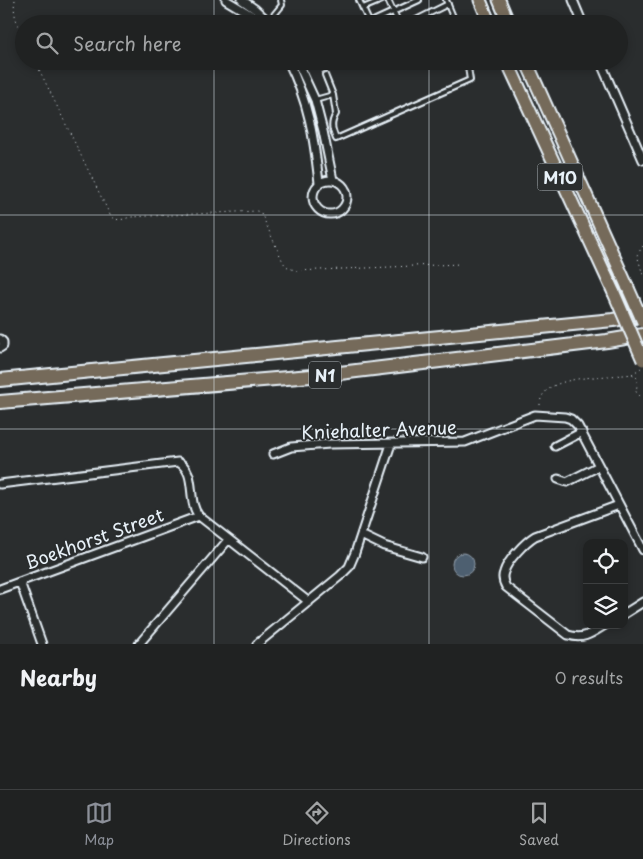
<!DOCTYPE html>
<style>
:root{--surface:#202222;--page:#2d2f2f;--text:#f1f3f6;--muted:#a2a4a5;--line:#3d3f40;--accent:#8c9099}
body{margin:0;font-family:"Playpen Sans",sans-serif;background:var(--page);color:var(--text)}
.controls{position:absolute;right:15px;bottom:15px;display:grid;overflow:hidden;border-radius:10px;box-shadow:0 2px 8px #0003}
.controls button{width:45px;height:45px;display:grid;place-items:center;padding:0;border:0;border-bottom:1px solid var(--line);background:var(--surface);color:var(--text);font:25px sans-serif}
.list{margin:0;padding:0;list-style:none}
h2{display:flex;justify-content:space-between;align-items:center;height:65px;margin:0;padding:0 20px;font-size:21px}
h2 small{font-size:16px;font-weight:400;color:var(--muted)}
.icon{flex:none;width:28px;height:28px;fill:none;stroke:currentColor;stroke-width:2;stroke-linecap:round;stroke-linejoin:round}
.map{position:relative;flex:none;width:643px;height:644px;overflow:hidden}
.search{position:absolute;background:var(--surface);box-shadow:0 2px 8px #0003;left:15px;right:15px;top:15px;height:55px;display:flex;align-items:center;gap:12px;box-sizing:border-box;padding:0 18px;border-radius:28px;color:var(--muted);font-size:19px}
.sheet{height:145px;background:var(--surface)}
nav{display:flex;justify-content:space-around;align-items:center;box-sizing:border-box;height:70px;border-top:1px solid var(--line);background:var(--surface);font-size:14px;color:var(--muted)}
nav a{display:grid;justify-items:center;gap:2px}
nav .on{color:var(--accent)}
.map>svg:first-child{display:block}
.water{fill:#4e5f70;stroke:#8c99a6}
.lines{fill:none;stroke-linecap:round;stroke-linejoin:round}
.service-casing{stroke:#e8f1f8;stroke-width:8}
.minor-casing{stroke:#e8f1f8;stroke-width:11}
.primary-casing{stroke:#e8f1f8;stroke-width:15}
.motorway-casing{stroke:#e8f1f8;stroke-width:16}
.path{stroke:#e8f1f8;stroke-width:1;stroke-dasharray:1 4;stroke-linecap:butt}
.service{stroke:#2a2d2e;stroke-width:4}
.minor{stroke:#2a2d2e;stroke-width:7}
.primary{stroke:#746a5a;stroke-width:11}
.motorway{stroke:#746a5a;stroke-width:12}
.primary-bridge-casing{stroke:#e8f1f8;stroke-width:15;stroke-linecap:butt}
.primary-bridge{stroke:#746a5a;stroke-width:11}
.grid{fill:none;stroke:#e8f1f8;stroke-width:1;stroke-opacity:0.55}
.labels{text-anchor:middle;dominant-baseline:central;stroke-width:4;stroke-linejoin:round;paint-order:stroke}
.shield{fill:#2a2d2e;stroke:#afb6bb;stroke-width:1}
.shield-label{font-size:16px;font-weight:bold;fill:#e8f1f8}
.street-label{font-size:18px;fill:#e8f1f8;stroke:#2a2d2e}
</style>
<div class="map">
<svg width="643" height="644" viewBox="0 0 643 644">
<rect width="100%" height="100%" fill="#2a2d2e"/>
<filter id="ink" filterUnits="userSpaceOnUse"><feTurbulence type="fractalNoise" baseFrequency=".02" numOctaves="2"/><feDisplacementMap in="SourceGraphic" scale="10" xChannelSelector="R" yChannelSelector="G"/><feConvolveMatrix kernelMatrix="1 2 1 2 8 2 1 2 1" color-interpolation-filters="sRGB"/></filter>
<g filter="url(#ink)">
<!-- water -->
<path class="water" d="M452 564a11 11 0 1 1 22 0a11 11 0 1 1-22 0Z"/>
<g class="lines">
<defs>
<path id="service" d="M 359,0 L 370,24
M 388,0 L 399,24
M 446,0 L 456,24
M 363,8 L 382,0
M 269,21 L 282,5 L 281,0
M 369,23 L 419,0
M 408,24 L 448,4
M 333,95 L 336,114 C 330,124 332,129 336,139 L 470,80 L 467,61
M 315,100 L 333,95 L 325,75"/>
<path id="minor" d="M 226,0 L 251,15 L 261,24
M 242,0 L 255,9 L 271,24
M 573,0 L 583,24
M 288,61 C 309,103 314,137 319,183
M 297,61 L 315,100 L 323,131 L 333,180
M 600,61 L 643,160
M313 197a17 17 0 1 1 34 0a17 17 0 1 1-34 0Z
M 0,339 L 3,342 L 3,346 L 0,348
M 555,446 L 582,432
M 273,454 L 291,447 L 330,444 L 465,442 L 535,415 L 565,417 L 571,419 L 578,426 L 643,550
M 558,479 L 567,482 L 599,466
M 0,484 L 178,462 C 198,472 186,501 199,516 L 309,602
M 361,535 L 384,546 L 422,557
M 20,582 L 42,644
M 0,589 L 199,516
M 624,614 L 643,602
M 605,625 C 592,633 584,640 568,635 L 506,587 C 503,582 502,577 504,572 C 507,561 525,542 535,536 L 619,505
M 139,644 L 228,540
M 257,644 L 340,576 L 349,567 L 355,553 L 391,444"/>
<path id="primary" d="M 480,0 L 490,24
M 499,0 L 509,24
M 507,61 L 614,293
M 526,61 L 628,288"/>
<path id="motorway" d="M 0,380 L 613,320 L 643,315
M 0,402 L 323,375 L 607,341 L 643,335"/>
</defs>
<!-- service casing -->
<use href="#service" class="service-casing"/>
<!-- minor casing -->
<use href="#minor" class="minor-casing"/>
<!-- primary casing -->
<use href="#primary" class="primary-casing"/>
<!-- motorway casing -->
<use href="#motorway" class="motorway-casing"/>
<!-- path -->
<path class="path" d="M 15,0 C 12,14 18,25 24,38
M 35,61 L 111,217 C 118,221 122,220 130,217 L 257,211 L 261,213 L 283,262 L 286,266 L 296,271 L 460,264
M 643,246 L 637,255 L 643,275
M 632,374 L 641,368
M 540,405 C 540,373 609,378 632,374 L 635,376 L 638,379 L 636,392 L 643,399"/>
<!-- service -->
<use href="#service" class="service"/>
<!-- minor -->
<use href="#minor" class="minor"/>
<!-- primary -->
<use href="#primary" class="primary"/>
<!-- motorway -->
<use href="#motorway" class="motorway"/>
<defs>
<path id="primary-bridge" d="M 628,288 L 643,322
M 614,293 L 643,360"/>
</defs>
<!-- primary-bridge casing -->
<use href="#primary-bridge" class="primary-bridge-casing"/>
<!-- primary-bridge -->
<use href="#primary-bridge" class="primary-bridge"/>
</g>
</g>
<!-- grid -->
<path class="grid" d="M 214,0 L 214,24M 429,0 L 429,24M 214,61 L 214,644M 429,61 L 429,644M 0,215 L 643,215M 0,429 L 643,429"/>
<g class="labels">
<!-- shield labels -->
<g class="shield">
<rect x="537.5" y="163.5" width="45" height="27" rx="4"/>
<rect x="309" y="361.5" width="32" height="27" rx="4"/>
</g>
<g class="shield-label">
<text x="560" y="177">M10</text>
<text x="325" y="375">N1</text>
</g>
<!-- street labels -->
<g class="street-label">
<text transform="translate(379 429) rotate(-2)">Kniehalter Avenue</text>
<text transform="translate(94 538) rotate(-20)">Boekhorst Street</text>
</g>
</g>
</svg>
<div class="controls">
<button><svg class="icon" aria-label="locate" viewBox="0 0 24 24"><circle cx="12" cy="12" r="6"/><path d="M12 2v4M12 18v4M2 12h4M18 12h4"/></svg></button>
<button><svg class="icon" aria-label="layers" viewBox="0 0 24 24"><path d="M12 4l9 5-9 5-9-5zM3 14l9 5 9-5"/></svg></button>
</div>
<div class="search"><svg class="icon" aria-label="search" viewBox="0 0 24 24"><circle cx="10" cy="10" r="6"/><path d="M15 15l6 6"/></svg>Search here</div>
</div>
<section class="sheet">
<h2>Nearby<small>0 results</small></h2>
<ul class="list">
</ul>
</section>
<nav>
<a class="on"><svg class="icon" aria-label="map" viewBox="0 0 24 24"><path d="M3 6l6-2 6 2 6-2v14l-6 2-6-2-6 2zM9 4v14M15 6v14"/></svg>Map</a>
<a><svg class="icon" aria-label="directions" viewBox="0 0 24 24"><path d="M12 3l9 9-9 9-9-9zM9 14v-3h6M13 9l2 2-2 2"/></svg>Directions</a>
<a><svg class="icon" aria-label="saved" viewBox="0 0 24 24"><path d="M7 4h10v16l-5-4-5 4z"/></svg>Saved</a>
</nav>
